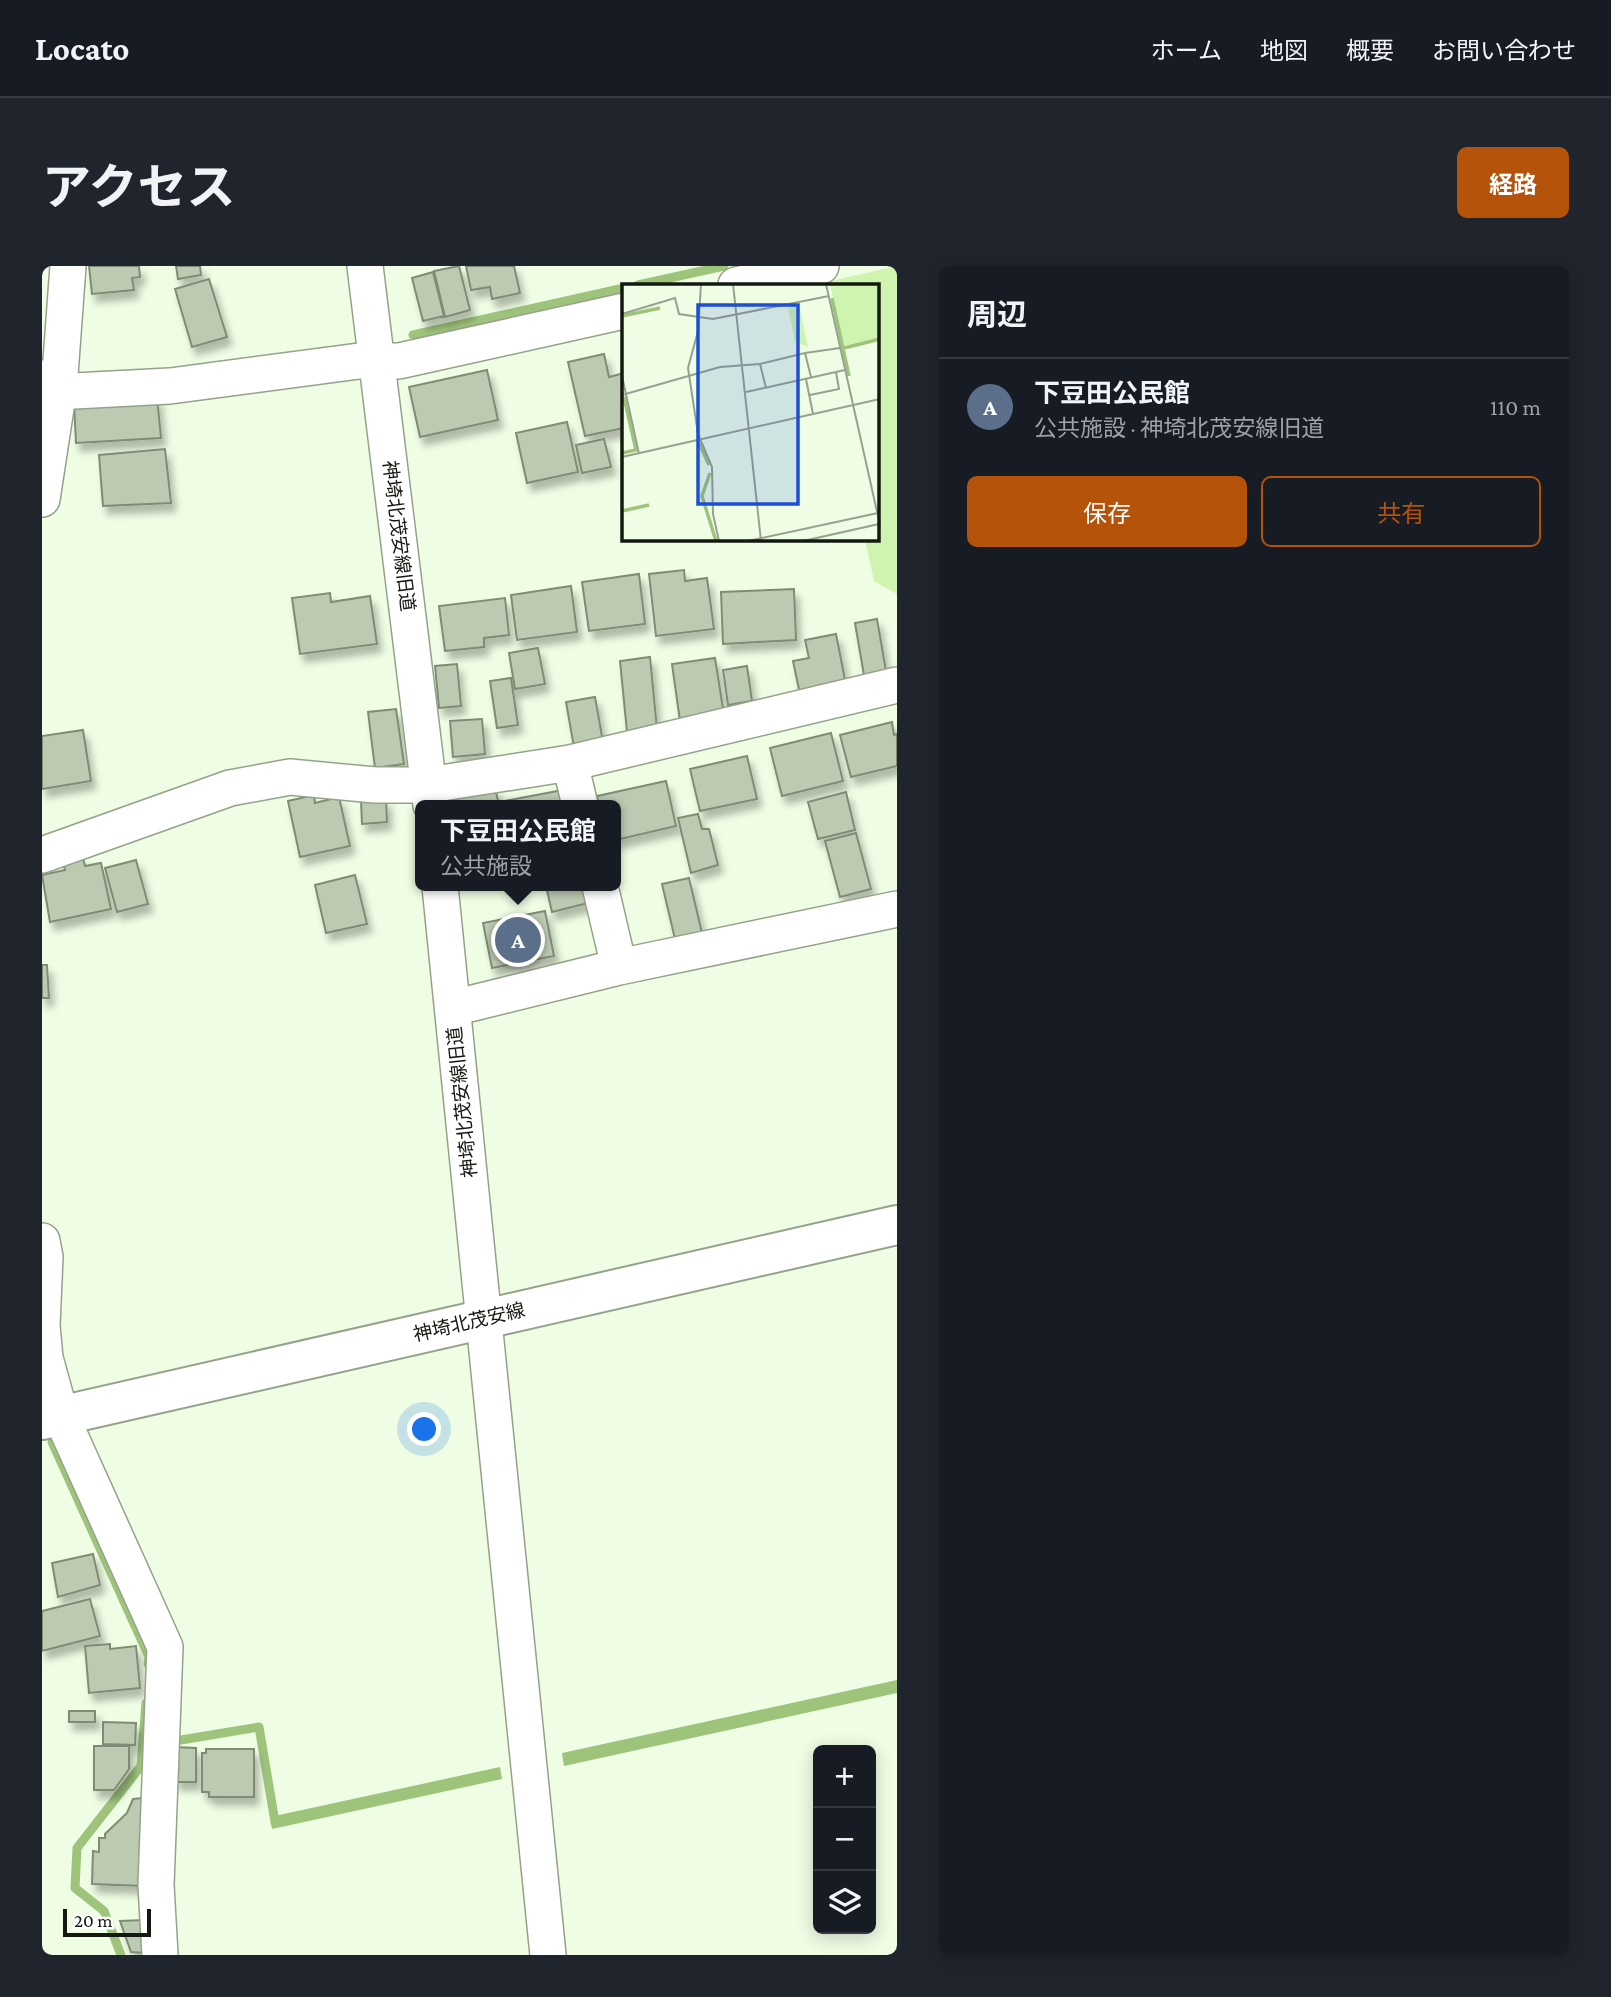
<!DOCTYPE html>
<html lang="ja">
<meta charset="utf-8">
<style>
:root{--surface:#171b24;--page:#20242c;--text:#f1f3f6;--muted:#9ea1a6;--line:#363941;--accent:#b45309}
body{margin:0;font-family:"Crimson Pro","Noto Sans JP",serif;background:var(--page);color:var(--text)}
.controls{position:absolute;right:21px;bottom:21px;display:grid;overflow:hidden;border-radius:10px;box-shadow:0 4px 18px #0003}
.controls button{width:63px;height:63px;display:grid;place-items:center;padding:0;border:0;border-bottom:2px solid var(--line);background:var(--surface);color:var(--text);font:35px sans-serif}
.scale{position:absolute;left:21px;bottom:18px;width:88px;box-sizing:border-box;padding-left:7px;border:4px solid #141810;border-top:0;font-size:19px;line-height:24px;white-space:nowrap;color:#141810;-webkit-text-stroke:5px #fff;paint-order:stroke}
.you{position:absolute;left:383px;top:1164px;width:24px;height:24px;margin:-18px;border:5px solid #fff;border-radius:50%;background:#1a73e8;box-shadow:0 0 0 10px #1a73e833}
.badge{display:grid;place-items:center;width:46px;height:46px;border-radius:50%;background:var(--accent);color:#fff;font-size:23px;font-weight:700}
.pin{position:absolute;translate:-50% -50%;border:4px solid #fff;box-shadow:0 2px 7px #0006}
.popup{position:absolute;left:373px;top:534px;width:206px;height:91px;box-sizing:border-box;display:grid;place-content:center;border-radius:10px;background:var(--surface);filter:drop-shadow(0 2px 5px #0005);font-size:23px;white-space:nowrap;color:var(--muted)}
.popup b{font-size:26px;color:var(--text)}
.popup::after{content:'';position:absolute;left:50%;top:100%;margin-left:-14px;border:14px solid transparent;border-top-color:var(--surface)}
.list{margin:0;padding:0;list-style:none}
h2{display:flex;justify-content:space-between;align-items:center;height:91px;margin:0;padding:0 28px;font-size:30px}
h2 small{font-size:23px;font-weight:400;color:var(--muted)}
.list li{display:grid;grid-template-columns:46px 1fr auto;gap:21px;align-items:center;box-sizing:border-box;height:98px;padding:0 28px;border-top:2px solid var(--line)}
.list b{display:block;font-size:26px;white-space:nowrap}
.list p{margin:0;font-size:23px;white-space:nowrap;color:var(--muted)}
.list em{font-size:23px;font-style:normal;color:var(--muted)}
.actions{display:flex;gap:14px;padding:21px 28px}
.actions a{flex:1;padding:16px 0;border:2px solid var(--accent);border-radius:10px;text-align:center;font-size:24px;color:var(--accent)}
.actions .main{background:var(--accent);color:#fff}
.icon{flex:none;width:38px;height:38px;fill:none;stroke:currentColor;stroke-width:2;stroke-linecap:round;stroke-linejoin:round}
.map{position:relative;flex:none;width:855px;height:1689px;overflow:hidden;border-radius:10px}
header{display:flex;align-items:center;gap:42px;box-sizing:border-box;height:98px;padding:0 35px;background:var(--surface);border-bottom:2px solid var(--line)}
header strong{font-size:33px}
nav{display:flex;gap:38px;margin-inline-start:auto;font-size:24px}
.intro{display:flex;align-items:center;justify-content:space-between;box-sizing:border-box;height:168px;padding:0 42px}
h1{margin:0;font-size:49px}
.button{padding:18px 32px;border-radius:10px;background:var(--accent);color:#fff;font-size:24px;font-weight:700}
main{display:flex;gap:42px;padding:0 42px}
aside{flex:1;background:var(--surface);border-radius:10px;box-shadow:0 4px 18px #0003}
.map>svg:first-child{display:block}
.green{fill:#cff4b0}
.water{fill:#9ec47c}
.lines{fill:none;stroke-linecap:round;stroke-linejoin:round}
.stream{stroke:#9ec47c;stroke-width:9}
.building{fill:#bdcab2;stroke:#7f8c75;stroke-width:2;filter:url(#shadow)}
.minor-casing{stroke:#95a28b;stroke-width:38}
.major-casing{stroke:#95a28b;stroke-width:42}
.minor{stroke:#fff;stroke-width:35}
.major{stroke:#fff;stroke-width:38}
.labels{text-anchor:middle;dominant-baseline:central;stroke-width:7;stroke-linejoin:round;paint-order:stroke}
.street-label{font-size:19px;fill:#141810;stroke:#fff}
.inset-river{fill:none;stroke:#9ec47c;stroke-width:3.5}
.inset-road{fill:none;stroke:#97a18f;stroke-width:2}
.view{fill:#1d4ed8;fill-opacity:0.15;stroke:#1d4ed8;stroke-width:3.5}
.inset-edge{fill:none;stroke:#141810;stroke-width:3.5}
</style>
<header>
<strong>Locato</strong>
<nav><a>ホーム</a><a>地図</a><a>概要</a><a>お問い合わせ</a></nav>
</header>
<div class="intro"><h1>アクセス</h1><a class="button">経路</a></div>
<main>
<div class="map">
<svg width="855" height="1689" viewBox="0 0 855 1689">
<defs>
<filter id="shadow"><feDropShadow dx="4.5" dy="8" stdDeviation="3.5" flood-color="#0004"/></filter>
</defs>
<rect width="100%" height="100%" fill="#effde4"/>
<!-- green -->
<path class="green" d="M 855,0 L 855,328 L 832,315 L 823,273 L 836,273 L 836,19 L 771,19 Z"/>
<!-- water -->
<path class="water" d="M 855,1414 L 855,1427 L 522,1500 L 520,1487 Z
M 458,1501 L 460,1513 L 230,1563 L 228,1551 Z"/>
<g class="lines">
<!-- stream -->
<path class="stream" d="M 596,19 L 682,0
M 371,69 L 582,22
M 10,1176 L 107,1391 L 106,1398
M 139,1474 L 217,1461 L 233,1556 L 239,1555
M 79,1689 L 62,1645 L 33,1622 L 35,1582 L 99,1500 L 104,1437"/>
</g>
<!-- building -->
<path class="building" d="M 47,0 L 97,0 L 98,11 L 90,12 L 92,24 L 50,28 Z
M 134,0 L 158,0 L 159,9 L 136,13 Z
M 417,0 L 428,44 L 403,51 L 392,5 Z
M 424,0 L 472,0 L 478,27 L 450,33 L 448,21 L 429,24 Z
M 391,6 L 402,50 L 381,55 L 370,12 Z
M 167,13 L 185,71 L 150,81 L 133,23 Z
M 562,88 L 567,111 L 582,107 L 582,162 L 543,170 L 526,96 Z
M 445,104 L 456,154 L 378,171 L 367,121 Z
M 115,131 L 119,172 L 34,177 L 32,137 Z
M 525,156 L 536,206 L 485,217 L 474,167 Z
M 562,173 L 569,201 L 540,207 L 534,179 Z
M 123,183 L 129,237 L 61,240 L 57,189 Z
M 642,304 L 643,315 L 665,312 L 672,363 L 614,370 L 607,308 Z
M 597,308 L 603,358 L 547,365 L 540,316 Z
M 529,320 L 535,366 L 475,374 L 469,329 Z
M 752,323 L 754,374 L 681,378 L 679,326 Z
M 288,327 L 289,336 L 328,330 L 335,378 L 258,388 L 250,332 Z
M 463,332 L 467,369 L 442,372 L 442,381 L 403,385 L 397,340 Z
M 835,353 L 845,411 L 823,415 L 813,357 Z
M 794,368 L 804,419 L 758,428 L 751,395 L 767,392 L 763,374 Z
M 496,382 L 503,418 L 473,423 L 467,387 Z
M 608,391 L 615,463 L 585,466 L 578,395 Z
M 673,392 L 682,449 L 638,455 L 630,398 Z
M 415,398 L 419,440 L 397,442 L 393,400 Z
M 705,400 L 710,435 L 686,439 L 681,404 Z
M 469,412 L 476,459 L 455,462 L 448,415 Z
M 553,431 L 561,476 L 532,481 L 524,436 Z
M 354,443 L 362,498 L 333,502 L 326,446 Z
M 440,453 L 443,488 L 411,491 L 408,455 Z
M 850,456 L 852,469 L 855,468 L 855,500 L 809,511 L 798,469 Z
M 41,464 L 49,515 L 0,523 L 0,470 Z
M 789,467 L 801,515 L 740,530 L 728,482 Z
M 705,490 L 715,533 L 658,545 L 648,503 Z
M 624,515 L 634,560 L 574,574 L 574,539 L 557,539 L 555,530 Z
M 453,522 L 457,539 L 417,539 L 415,528 Z
M 521,524 L 524,539 L 462,539 L 462,535 Z
M 804,526 L 813,564 L 776,573 L 766,536 Z
M 272,529 L 273,537 L 297,531 L 308,580 L 258,591 L 246,535 Z
M 344,533 L 345,556 L 320,558 L 319,535 Z
M 656,548 L 660,563 L 667,563 L 676,599 L 649,607 L 636,552 Z
M 814,567 L 829,623 L 798,631 L 783,575 Z
M 41,592 L 43,600 L 59,597 L 69,643 L 8,656 L 0,609 L 23,604 L 21,596 Z
M 94,594 L 106,638 L 75,646 L 63,602 Z
M 313,609 L 325,658 L 284,667 L 273,619 Z
M 647,612 L 660,667 L 633,673 L 620,618 Z
M 504,620 L 546,620 L 550,636 L 510,646 Z
M 503,645 L 512,690 L 450,702 L 441,657 Z
M 0,699 L 5,699 L 7,732 L 0,732 Z
M 51,1288 L 58,1319 L 16,1331 L 10,1297 Z
M 48,1333 L 58,1370 L 0,1385 L 0,1345 Z
M 68,1378 L 68,1383 L 94,1380 L 98,1422 L 47,1427 L 43,1380 Z
M 27,1445 L 53,1445 L 53,1456 L 27,1456 Z
M 61,1456 L 94,1457 L 93,1479 L 61,1478 Z
M 52,1480 L 87,1480 L 87,1503 L 72,1524 L 52,1524 Z
M 133,1481 L 154,1482 L 154,1516 L 133,1516 Z
M 164,1483 L 212,1483 L 212,1531 L 167,1531 L 167,1526 L 160,1526 L 160,1487 L 164,1487 Z
M 101,1532 L 101,1620 L 50,1618 L 51,1585 L 57,1586 L 57,1572 L 63,1572 L 63,1568 L 85,1547 L 91,1533 Z
M 103,1654 L 104,1687 L 89,1686 L 78,1655 Z"/>
<g class="lines">
<defs>
<path id="minor" d="M 323,0 L 389,539
M 694,19 L 779,0
M 0,112 L 17,122 L 32,125 L 128,120 L 317,95 L 357,95 L 582,45
M 0,233 L 17,122 L 26,0
M 538,539 L 528,497 L 855,419
M 0,589 L 188,522 L 248,511 L 333,519 L 387,519 L 528,497
M 398,620 L 506,1689
M 558,620 L 577,701
M 411,742 L 577,701 L 855,643
M 0,975 L 3,991 L 0,1060 L 3,1092 L 19,1150 L 123,1381 L 114,1619 L 118,1689"/>
<path id="major" d="M 0,1154 L 855,959"/>
</defs>
<!-- minor casing -->
<use href="#minor" class="minor-casing"/>
<!-- major casing -->
<use href="#major" class="major-casing"/>
<!-- minor -->
<use href="#minor" class="minor"/>
<!-- major -->
<use href="#major" class="major"/>
</g>
<g class="labels">
<!-- street labels -->
<g class="street-label">
<text transform="translate(357 270) rotate(83)">神埼北茂安線旧道</text>
<text transform="translate(420 836) rotate(-96)">神埼北茂安線旧道</text>
<text transform="translate(427 1056) rotate(-13)">神埼北茂安線</text>
</g>
</g>
<!-- overview -->
<g transform="translate(580 18)">
<rect width="257" height="257" fill="#effde4"/>
<path d="M 208,0 L 257,0 L 257,54 L 221,62 ZM 177,21 L 186,63 L 173,58 L 166,24 Z" fill="#cff4b0"/>
<path class="inset-river" d="M 210,14 L 227,92M 0,32 L 38,24M 222,64 L 258,55M 77,159 L 87,181M 0,169 L 14,166 L 2,113M 88,189 L 80,212 L 94,257M 0,227 L 27,221"/>
<path class="inset-road" d="M 79,0 L 76,47 L 66,84 L 76,150 L 90,183 L 91,230 L 97,257M 111,0 L 139,257M 204,0 L 258,241M 0,30 L 53,14 L 57,30 L 91,35 L 207,12M 183,69 L 218,64M 0,92 L 17,170M 184,95 L 191,130M 144,104 L 138,80 L 183,69 L 189,93M 124,108 L 223,86M 0,111 L 98,83 L 138,80M 188,111 L 217,105 L 214,88M 0,173 L 258,115M 126,257 L 256,229M 181,257 L 257,240"/>
<path class="view" d="M 76,21 L 176,21 L 176,220 L 76,220 Z"/>
<rect width="257" height="257" class="inset-edge"/>
</g>
</svg>
<div class="controls">
<button>+</button>
<button>−</button>
<button><svg class="icon" aria-label="layers" viewBox="0 0 24 24"><path d="M12 4l9 5-9 5-9-5zM3 14l9 5 9-5"/></svg></button>
</div>
<div class="scale">20 m</div>
<div class="you"></div>
<div class="pin badge" style="left:476px;top:674px;background:#5c6f8a">A</div>
<div class="popup"><b>下豆田公民館</b>公共施設</div>
</div>
<aside>
<h2>周辺<small></small></h2>
<ul class="list">
<li><span class="badge" style="background:#5c6f8a">A</span><div><b>下豆田公民館</b><p>公共施設 · 神埼北茂安線旧道</p></div><em>110 m</em></li>
</ul>
<div class="actions"><a class="main">保存</a><a>共有</a></div>
</aside>
</main>
